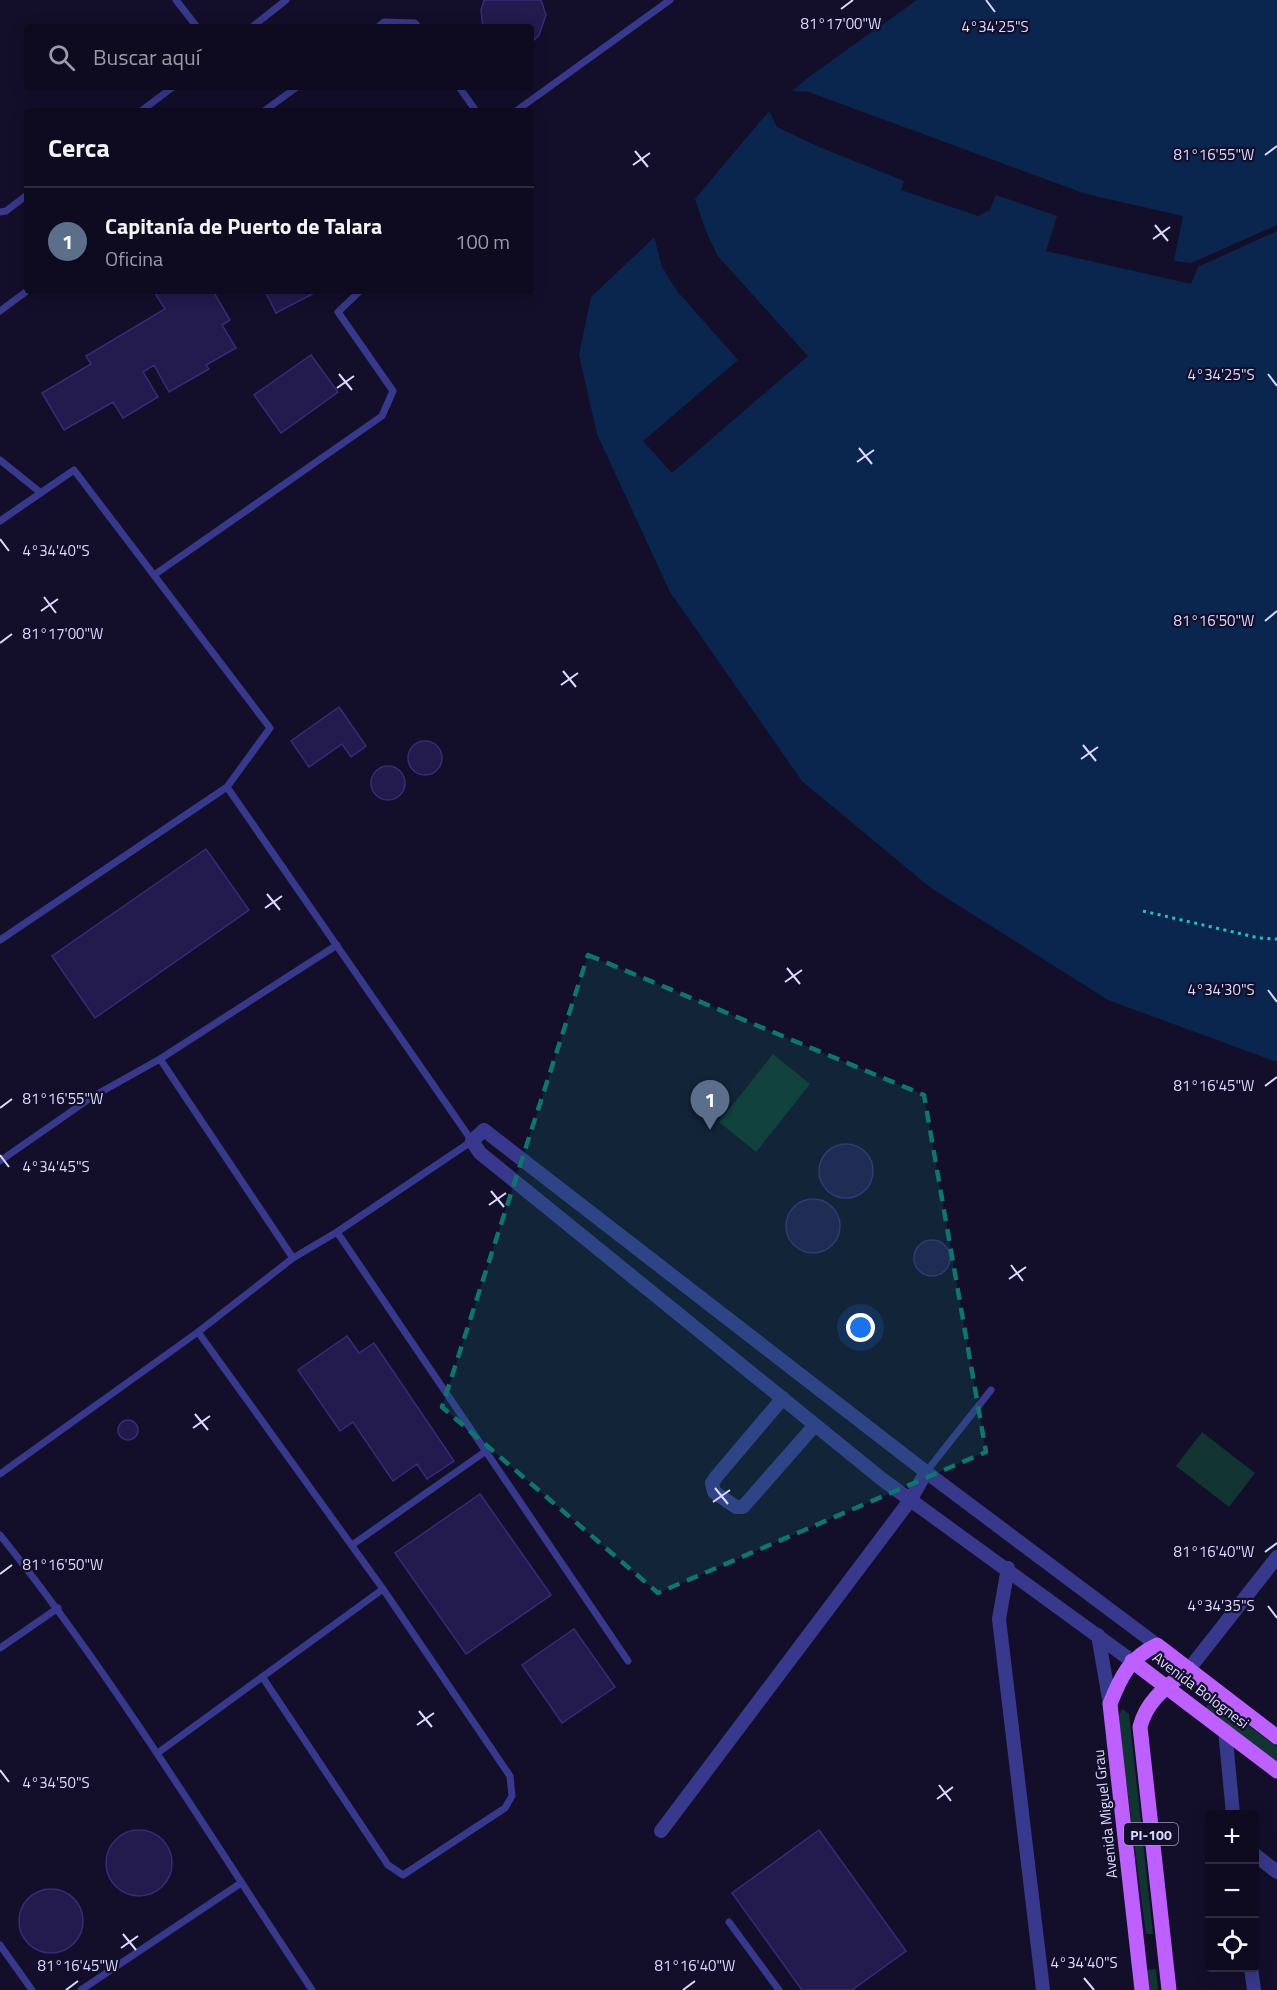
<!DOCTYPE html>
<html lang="es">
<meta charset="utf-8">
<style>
:root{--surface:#0e0b20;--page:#171429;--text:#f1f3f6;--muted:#9b9ba5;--line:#2e2b3e;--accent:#05f0ff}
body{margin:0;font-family:"Titillium Web",sans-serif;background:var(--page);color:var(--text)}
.controls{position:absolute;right:18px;bottom:18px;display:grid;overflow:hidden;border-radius:6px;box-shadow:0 3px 15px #0003}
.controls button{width:54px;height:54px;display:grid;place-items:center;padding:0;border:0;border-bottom:2px solid var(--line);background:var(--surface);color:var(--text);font:30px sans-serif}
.you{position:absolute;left:861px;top:1328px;width:21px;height:21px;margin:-15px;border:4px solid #fff;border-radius:50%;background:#1a73e8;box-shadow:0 0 0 9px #1a73e833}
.badge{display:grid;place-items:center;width:39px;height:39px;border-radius:50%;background:var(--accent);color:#fff;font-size:20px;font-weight:700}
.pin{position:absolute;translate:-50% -50px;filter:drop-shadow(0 2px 3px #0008)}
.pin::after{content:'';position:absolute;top:32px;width:21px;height:18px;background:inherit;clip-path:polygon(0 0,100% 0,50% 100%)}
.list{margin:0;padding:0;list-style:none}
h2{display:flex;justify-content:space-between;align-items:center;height:78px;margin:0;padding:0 24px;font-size:26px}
h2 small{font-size:20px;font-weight:400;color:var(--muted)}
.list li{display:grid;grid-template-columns:39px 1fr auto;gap:18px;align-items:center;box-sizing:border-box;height:108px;padding:0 24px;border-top:2px solid var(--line)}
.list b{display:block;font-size:22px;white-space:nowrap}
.list p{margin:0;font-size:20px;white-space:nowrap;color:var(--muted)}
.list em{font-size:20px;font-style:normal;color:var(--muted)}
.icon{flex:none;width:33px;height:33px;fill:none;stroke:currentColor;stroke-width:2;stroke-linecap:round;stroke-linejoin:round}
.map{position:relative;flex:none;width:1277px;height:1990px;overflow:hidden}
.search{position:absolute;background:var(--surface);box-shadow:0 3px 15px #0003;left:24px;top:24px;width:510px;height:66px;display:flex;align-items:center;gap:15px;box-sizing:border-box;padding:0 21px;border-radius:6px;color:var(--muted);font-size:22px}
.panel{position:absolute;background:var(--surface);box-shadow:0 3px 15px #0003;left:24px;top:108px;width:510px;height:186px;border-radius:6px}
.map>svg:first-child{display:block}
.green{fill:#123533}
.water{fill:#0a264f}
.pier{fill:#130f2b}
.building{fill:#231a4d;stroke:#382b7a;stroke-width:1.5}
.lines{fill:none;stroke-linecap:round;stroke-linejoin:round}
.path{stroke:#2ac2b3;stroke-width:3;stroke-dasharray:3 4.5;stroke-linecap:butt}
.service{stroke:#38388c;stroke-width:7}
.minor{stroke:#38388c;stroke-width:14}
.primary{stroke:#bd60ff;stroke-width:15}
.marked{fill:#0f766e;fill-opacity:0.2;stroke:#0f766e;stroke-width:4.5;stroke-dasharray:12 8;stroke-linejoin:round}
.ticks{fill:none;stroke:#dcd9ff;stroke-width:2}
.labels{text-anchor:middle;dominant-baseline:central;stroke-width:4.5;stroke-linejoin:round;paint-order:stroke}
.shield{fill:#130f2b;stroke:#a09cbf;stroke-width:1.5}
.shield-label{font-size:14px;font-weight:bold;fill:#dcd9ff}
.street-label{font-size:15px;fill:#dcd9ff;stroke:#130f2b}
.ticks-label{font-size:15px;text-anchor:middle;fill:#dcd9ff;stroke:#130f2b;stroke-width:4.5;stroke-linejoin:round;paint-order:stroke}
</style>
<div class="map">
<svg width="1277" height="1990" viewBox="0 0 1277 1990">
<rect width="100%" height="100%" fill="#130f2b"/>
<!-- green -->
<path class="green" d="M 773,1054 L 810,1084 L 756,1152 L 719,1122 Z
M 1202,1432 L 1255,1473 L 1229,1507 L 1176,1466 Z
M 1215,1701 L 1277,1747 L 1277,1762 L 1211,1714 L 1206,1708 L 1209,1702 Z
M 1122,1709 L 1129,1714 L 1153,1934 L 1146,1934 L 1118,1718 Z
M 1156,1969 L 1158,1990 L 1149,1990 L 1147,1970 Z"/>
<!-- water -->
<path class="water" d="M 917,0 L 1277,0 L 1277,1062 L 1108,1000 L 931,888 L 802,781 L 670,592 L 597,434 L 579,355 L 591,297 L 695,199 L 769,111 L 810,76 Z"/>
<!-- pier -->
<path class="pier" d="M 792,91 L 809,92 L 1086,194 L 1183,216 L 1174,261 L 1191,263 L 1277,225 L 1277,231 L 1198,267 L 1191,284 L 1046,251 L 1057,216 L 996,195 L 990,210 L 978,216 L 901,190 L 904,181 L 819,147 L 777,127 L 769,111 Z
M 695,199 L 706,231 L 717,255 L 808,356 L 672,473 L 643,441 L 738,360 L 677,291 L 662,267 L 654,237 Z"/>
<!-- building -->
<path class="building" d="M 484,0 L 541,0 L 546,15 L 539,35 L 531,43 L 531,27 L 483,27 L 481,10 Z
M 162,291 L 213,291 L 230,320 L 222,325 L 236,348 L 206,365 L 209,369 L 169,392 L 154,365 L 143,372 L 158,397 L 123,418 L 113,402 L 64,430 L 42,393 L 91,364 L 86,356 L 165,309 L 156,295 Z
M 265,291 L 318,291 L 276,313 Z
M 311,355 L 338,392 L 281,433 L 254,395 Z
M 339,707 L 366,746 L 351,757 L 342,744 L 309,767 L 291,741 Z
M408 758a17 17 0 1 1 34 0a17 17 0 1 1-34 0Z
M371 783a17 17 0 1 1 34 0a17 17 0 1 1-34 0Z
M 206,849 L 249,910 L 95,1018 L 52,956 Z
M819 1171a27 27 0 1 1 54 0a27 27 0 1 1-54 0Z
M786 1226a27 27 0 1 1 54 0a27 27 0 1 1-54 0Z
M914 1258a18 18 0 1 1 36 0a18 18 0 1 1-36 0Z
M 347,1336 L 359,1353 L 374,1343 L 454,1461 L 427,1479 L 417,1464 L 393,1481 L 353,1422 L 340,1431 L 298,1370 Z
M118 1430a10 10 0 1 1 20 0a10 10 0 1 1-20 0Z
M 480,1494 L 551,1595 L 466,1654 L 395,1553 Z
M 574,1629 L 615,1687 L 562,1723 L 522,1665 Z
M 819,1830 L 906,1951 L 852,1990 L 802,1990 L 732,1893 Z
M106 1863a33 33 0 1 1 66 0a33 33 0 1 1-66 0Z
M19 1921a32 32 0 1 1 64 0a32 32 0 1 1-64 0Z"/>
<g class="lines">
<!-- path -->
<path class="path" d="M 1143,911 L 1259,938 L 1277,939"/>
<!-- service -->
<path class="service" d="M 176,0 L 197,27
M 252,27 L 286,0
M 378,27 L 384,22 L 415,23 L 418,27
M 459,87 L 476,111
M 141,111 L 173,87
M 264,111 L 297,87
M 516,111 L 670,0
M 0,212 L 6,211 L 27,195
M 0,311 L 27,291
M 0,460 L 41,493
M 0,521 L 74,470 L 270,728 L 227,787 L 0,940
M 154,575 L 382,416 L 393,391 L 338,312 L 360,291
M 0,1161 L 92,1097 L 160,1059
M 337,1232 L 628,1661
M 293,1258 L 160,1059 L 337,945
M 198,1332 L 383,1589 L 510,1776 L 512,1796 L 505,1808 L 403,1875 L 388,1865 L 263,1678
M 926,1472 L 991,1390
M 0,1474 L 198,1332 L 293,1258 L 337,1232 L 472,1141 L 227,787
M 0,1535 C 115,1679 210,1837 312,1990
M 352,1545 L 486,1451
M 0,1648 L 58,1608
M 159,1752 L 383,1589
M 729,1922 L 779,1990
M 0,1945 L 32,1990
M 81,1990 L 241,1883"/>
<!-- minor -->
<path class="minor" d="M 783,1398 L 716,1477 L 712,1483 L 714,1492 L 736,1507 L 743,1507 L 815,1425
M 1008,1568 L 999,1619 L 1043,1990
M 1098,1635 L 1110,1704
M 1132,1661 L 883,1480 L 480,1153 L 472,1141 L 484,1130 L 926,1472 L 1157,1645
M 1189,1669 L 1277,1557
M 1225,1730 L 1233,1814
M 661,1831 L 911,1499 L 926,1472
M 1254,1854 L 1277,1872
M 1251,1968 L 1254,1990"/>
<!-- primary -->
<path class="primary" d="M 1132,1661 L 1277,1771
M 1142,1990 L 1110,1704 C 1120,1678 1130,1657 1157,1645 L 1277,1737
M 1169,1990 L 1140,1727 C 1147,1699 1168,1686 1189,1669"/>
</g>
<!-- marked area -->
<path class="marked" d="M 588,955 L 924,1095 L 986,1452 L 658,1593 L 442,1407 Z"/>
<!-- ticks -->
<path class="ticks" d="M 986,0 L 995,12M 841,9 L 853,0M 635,151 L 648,167M 1265,155 L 1277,146M 633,165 L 650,153M 1155,225 L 1168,241M 1153,239 L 1170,227M 339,374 L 352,390M 1268,374 L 1277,386M 337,388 L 354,376M 859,448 L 872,464M 857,462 L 874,450M 0,539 L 9,551M 44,597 L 56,613M 41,611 L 58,599M 1265,621 L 1277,611M 0,643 L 12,634M 563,671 L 576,687M 561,685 L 578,673M 1083,745 L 1096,761M 1081,759 L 1098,747M 267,894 L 280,910M 265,908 L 282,896M 787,968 L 800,984M 785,982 L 802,970M 1268,990 L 1277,1002M 1265,1086 L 1277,1077M 0,1108 L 12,1099M 0,1155 L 9,1167M 491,1191 L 504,1207M 489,1205 L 506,1193M 1011,1265 L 1023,1281M 1009,1279 L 1026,1267M 195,1414 L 208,1430M 193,1428 L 210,1416M 715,1488 L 728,1504M 713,1502 L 730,1490M 1265,1552 L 1277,1543M 0,1574 L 12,1565M 1268,1606 L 1277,1618M 419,1711 L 432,1727M 417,1725 L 434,1713M 0,1770 L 9,1782M 939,1785 L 951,1801M 937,1799 L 953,1787M 123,1934 L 136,1950M 121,1948 L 138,1936M 1084,1978 L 1094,1990M 66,1990 L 78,1981M 683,1990 L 695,1981"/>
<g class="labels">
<!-- shield labels -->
<rect class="shield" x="1124" y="1823" width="54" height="22" rx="4.5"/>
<g class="shield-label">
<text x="1151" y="1834">PI-100</text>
</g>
<!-- street labels -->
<g class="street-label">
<text transform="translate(1201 1690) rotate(37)">Avenida Bolognesi</text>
<text transform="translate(1105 1814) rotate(-96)">Avenida Miguel Grau</text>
</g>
</g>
<g class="ticks-label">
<text x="841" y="29">81°17'00"W</text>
<text x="995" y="32">4°34'25"S</text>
<text x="1214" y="160">81°16'55"W</text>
<text x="1221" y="380">4°34'25"S</text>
<text x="56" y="556">4°34'40"S</text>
<text x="1214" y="626">81°16'50"W</text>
<text x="63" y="639">81°17'00"W</text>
<text x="1221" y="995">4°34'30"S</text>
<text x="1214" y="1091">81°16'45"W</text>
<text x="63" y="1104">81°16'55"W</text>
<text x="56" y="1172">4°34'45"S</text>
<text x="1214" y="1557">81°16'40"W</text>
<text x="63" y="1570">81°16'50"W</text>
<text x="1221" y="1611">4°34'35"S</text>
<text x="56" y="1788">4°34'50"S</text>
<text x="1084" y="1968">4°34'40"S</text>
<text x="78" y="1971">81°16'45"W</text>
<text x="695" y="1971">81°16'40"W</text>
</g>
</svg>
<div class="controls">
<button>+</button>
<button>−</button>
<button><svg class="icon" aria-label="locate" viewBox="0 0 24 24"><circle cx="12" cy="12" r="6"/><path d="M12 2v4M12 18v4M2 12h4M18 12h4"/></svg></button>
</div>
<div class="you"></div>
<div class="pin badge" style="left:710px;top:1130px;background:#5c6f8a">1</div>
<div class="search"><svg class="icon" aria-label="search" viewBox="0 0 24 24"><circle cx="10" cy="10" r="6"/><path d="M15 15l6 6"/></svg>Buscar aquí</div>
<section class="panel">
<h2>Cerca<small></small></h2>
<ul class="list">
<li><span class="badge" style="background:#5c6f8a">1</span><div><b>Capitanía de Puerto de Talara</b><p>Oficina</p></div><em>100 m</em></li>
</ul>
</section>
</div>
